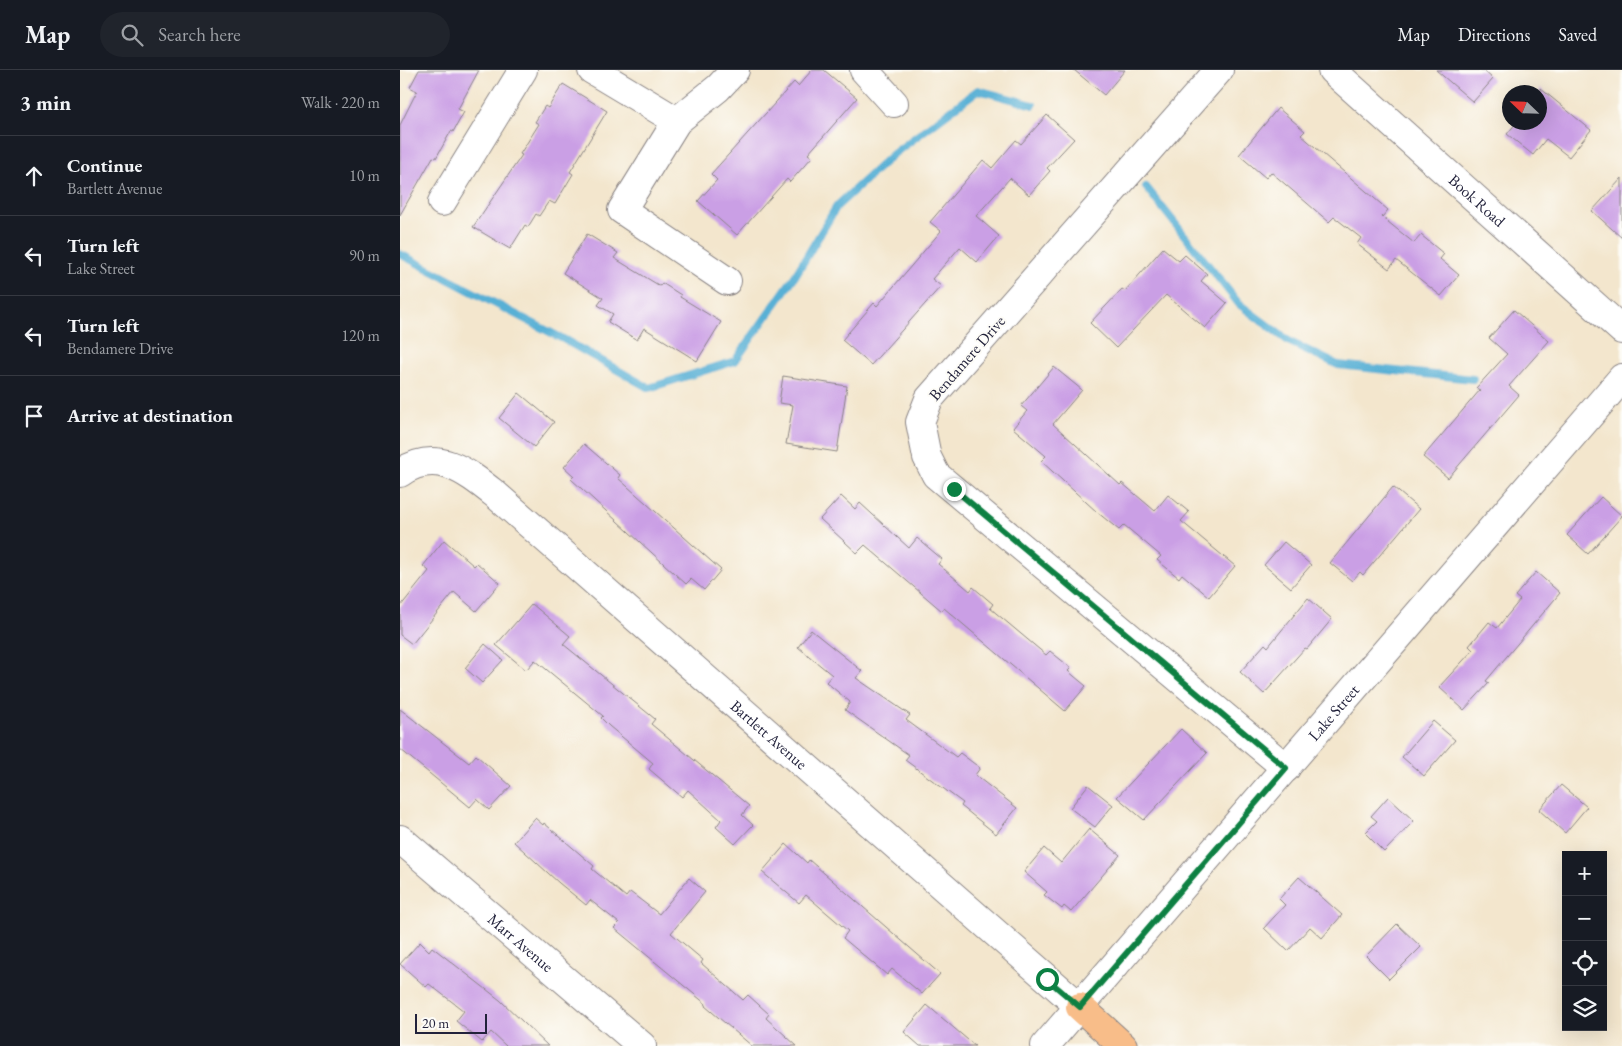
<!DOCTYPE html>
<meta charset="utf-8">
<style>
:root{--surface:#171b24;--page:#20242c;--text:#f1f3f6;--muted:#9ea1a6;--line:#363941}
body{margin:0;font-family:"EB Garamond",serif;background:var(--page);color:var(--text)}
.controls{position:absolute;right:15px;bottom:15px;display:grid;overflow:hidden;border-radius:0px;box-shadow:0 5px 20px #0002}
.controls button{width:45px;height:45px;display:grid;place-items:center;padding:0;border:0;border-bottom:1px solid var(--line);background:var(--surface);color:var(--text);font:25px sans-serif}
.compass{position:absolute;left:1102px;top:15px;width:45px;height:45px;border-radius:50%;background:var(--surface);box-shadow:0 5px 20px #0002;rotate:293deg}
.scale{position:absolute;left:15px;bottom:12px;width:72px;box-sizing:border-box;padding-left:5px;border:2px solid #22223b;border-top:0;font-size:14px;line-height:18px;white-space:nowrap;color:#22223b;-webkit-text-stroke:4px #fdfcf7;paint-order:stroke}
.stop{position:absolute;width:15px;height:15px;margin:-11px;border:4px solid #0b8043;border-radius:50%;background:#fff}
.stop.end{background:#0b8043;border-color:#fff;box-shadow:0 1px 5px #0008}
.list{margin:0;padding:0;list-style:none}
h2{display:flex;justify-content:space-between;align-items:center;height:65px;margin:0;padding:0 20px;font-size:21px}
h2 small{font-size:16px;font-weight:400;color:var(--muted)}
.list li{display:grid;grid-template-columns:32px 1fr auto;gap:15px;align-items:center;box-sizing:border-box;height:80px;padding:0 20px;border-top:1px solid var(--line)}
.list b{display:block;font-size:19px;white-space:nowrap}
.list p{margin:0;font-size:16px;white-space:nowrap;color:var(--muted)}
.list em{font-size:16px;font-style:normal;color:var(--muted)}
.icon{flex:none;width:28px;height:28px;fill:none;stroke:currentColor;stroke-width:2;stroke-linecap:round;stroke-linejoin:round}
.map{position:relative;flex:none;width:1222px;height:976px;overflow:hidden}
header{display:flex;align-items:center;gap:30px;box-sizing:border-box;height:70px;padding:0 25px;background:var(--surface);border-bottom:1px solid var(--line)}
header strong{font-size:24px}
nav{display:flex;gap:28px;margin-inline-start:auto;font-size:18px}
.search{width:350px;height:45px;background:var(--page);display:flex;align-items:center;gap:12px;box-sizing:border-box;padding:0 18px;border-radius:28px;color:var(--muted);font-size:19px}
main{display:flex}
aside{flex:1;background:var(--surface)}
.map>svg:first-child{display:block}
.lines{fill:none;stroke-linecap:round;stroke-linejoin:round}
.stream{stroke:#58b0d5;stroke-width:8}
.building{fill:#ca9fe5}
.minor-casing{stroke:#8a8484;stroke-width:30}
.major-casing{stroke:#8a8484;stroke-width:30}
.minor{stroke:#fff;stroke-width:28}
.major{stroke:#f8bd89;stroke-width:28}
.route{stroke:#0b8043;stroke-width:6}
.labels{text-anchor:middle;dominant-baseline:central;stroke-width:4;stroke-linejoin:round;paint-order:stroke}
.street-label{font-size:16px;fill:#22223b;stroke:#fdfcf7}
</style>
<header>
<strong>Map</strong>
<div class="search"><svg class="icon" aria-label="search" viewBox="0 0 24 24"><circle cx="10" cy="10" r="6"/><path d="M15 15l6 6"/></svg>Search here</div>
<nav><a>Map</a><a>Directions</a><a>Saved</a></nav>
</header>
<main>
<aside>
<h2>3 min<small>Walk · 220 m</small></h2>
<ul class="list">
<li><svg class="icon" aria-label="ahead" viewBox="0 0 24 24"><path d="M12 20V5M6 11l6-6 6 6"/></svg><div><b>Continue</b><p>Bartlett Avenue</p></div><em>10 m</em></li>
<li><svg class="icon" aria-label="left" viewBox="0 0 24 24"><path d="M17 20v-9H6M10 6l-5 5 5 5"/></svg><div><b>Turn left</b><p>Lake Street</p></div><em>90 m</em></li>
<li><svg class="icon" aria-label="left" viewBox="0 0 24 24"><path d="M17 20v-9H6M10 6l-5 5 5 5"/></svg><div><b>Turn left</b><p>Bendamere Drive</p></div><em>120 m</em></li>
<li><svg class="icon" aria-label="arrive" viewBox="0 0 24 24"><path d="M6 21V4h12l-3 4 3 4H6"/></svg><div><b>Arrive at destination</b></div></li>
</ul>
</aside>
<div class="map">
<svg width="1222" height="976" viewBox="0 0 1222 976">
<rect width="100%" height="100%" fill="#fdfcf7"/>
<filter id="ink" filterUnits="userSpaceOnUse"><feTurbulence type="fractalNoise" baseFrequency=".02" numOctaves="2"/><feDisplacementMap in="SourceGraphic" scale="10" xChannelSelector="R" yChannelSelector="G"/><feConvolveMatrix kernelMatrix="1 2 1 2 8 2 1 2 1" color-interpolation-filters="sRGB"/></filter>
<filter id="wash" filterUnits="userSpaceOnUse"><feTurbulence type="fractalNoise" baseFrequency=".0096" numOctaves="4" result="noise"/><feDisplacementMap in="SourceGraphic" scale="20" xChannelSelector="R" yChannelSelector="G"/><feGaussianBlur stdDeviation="1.12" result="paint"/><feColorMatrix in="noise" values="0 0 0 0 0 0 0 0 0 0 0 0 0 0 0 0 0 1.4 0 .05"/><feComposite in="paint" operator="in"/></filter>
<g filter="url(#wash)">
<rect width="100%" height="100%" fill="#f3e6cd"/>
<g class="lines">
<!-- stream -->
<path class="stream" d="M 746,117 L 839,234 L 890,272 L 938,295 L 1073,309
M 0,184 L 165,270 L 249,318 L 335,291 L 395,206 L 437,136 L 492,85 L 578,20 L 633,35"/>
</g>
<g id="blocks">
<!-- building -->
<path class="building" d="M 19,0 L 79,0 L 58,39 L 64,42 L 53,62 L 51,61 L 36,88 L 33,87 L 0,145 L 0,55 L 17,21 L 10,17 Z
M 412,0 L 424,0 L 457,28 L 408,84 L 412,87 L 390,112 L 387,109 L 337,165 L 298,131 L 317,110 L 311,104 L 394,12 L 398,16 Z
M 674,0 L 725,0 L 704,25 Z
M 1036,0 L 1083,0 L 1093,9 L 1073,32 Z
M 163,14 L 207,41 L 170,102 L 173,104 L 155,134 L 149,131 L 139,146 L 136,144 L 128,157 L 125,155 L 110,179 L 73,157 L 122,85 L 120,84 L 139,54 L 135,52 L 145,36 L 148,38 Z
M 1140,18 L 1191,60 L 1169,87 L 1146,69 L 1133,85 L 1107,64 L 1117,52 L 1140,52 Z
M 878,38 L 905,61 L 901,65 L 988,140 L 982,147 L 1014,173 L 1021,165 L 1044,184 L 1040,189 L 1059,205 L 1041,226 L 996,190 L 989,199 L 957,174 L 961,168 L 934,147 L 929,152 L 871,102 L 866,108 L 839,85 Z
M 647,45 L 674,69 L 647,98 L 650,101 L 629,125 L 610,108 L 576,146 L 599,166 L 577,192 L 560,177 L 532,209 L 541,216 L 471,295 L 442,270 L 474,233 L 477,236 L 541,161 L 530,152 L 583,90 L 592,98 L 616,70 L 621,74 Z
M 1222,108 L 1222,168 L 1192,141 Z
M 187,164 L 218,183 L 214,188 L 260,216 L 262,213 L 281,225 L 280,227 L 321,252 L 297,291 L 244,258 L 237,270 L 208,252 L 213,244 L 198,235 L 203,228 L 163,203 Z
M 763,178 L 779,191 L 785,185 L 807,204 L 801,211 L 827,233 L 805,258 L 766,225 L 716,278 L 690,253 L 722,219 L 725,221 Z
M 1114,240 L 1149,271 L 1109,316 L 1119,325 L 1048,408 L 1023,387 L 1080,320 L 1076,318 L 1107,284 L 1089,268 Z
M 654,297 L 682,320 L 653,354 L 720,415 L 722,413 L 755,441 L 768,425 L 789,442 L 781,451 L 835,496 L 809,527 L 782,504 L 779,508 L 757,490 L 761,486 L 724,455 L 719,460 L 697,442 L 641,391 L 646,386 L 613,358 L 627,341 L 621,336 Z
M 383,306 L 447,316 L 437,382 L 386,374 L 393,335 L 379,333 Z
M 119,323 L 154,352 L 134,377 L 99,348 Z
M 184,374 L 220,405 L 218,408 L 321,500 L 304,520 L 291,509 L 286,514 L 171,409 L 174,406 L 164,397 Z
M 993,417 L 1019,439 L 963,505 L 960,502 L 952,511 L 930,493 Z
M 441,426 L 455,439 L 460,433 L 509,478 L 517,468 L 542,489 L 538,494 L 570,521 L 573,517 L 593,534 L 590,538 L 646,585 L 650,581 L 671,598 L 668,601 L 686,616 L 665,641 L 544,538 L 542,541 L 465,475 L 457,483 L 420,449 Z
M 1201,427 L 1222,446 L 1188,484 L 1167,465 Z
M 44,470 L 74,496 L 77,493 L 100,513 L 76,541 L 54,522 L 12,574 L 0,565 L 0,537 L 29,501 L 23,496 Z
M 884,472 L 911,495 L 891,518 L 864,495 Z
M 1136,502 L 1160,523 L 1086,611 L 1089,613 L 1064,640 L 1039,617 L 1073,580 L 1069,576 L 1089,552 L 1097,558 L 1120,530 L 1115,526 Z
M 908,528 L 932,549 L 907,579 L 905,578 L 864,624 L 840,602 L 865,574 L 868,577 Z
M 132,534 L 170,566 L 163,574 L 255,649 L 251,654 L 349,736 L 342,745 L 353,755 L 335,774 L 316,757 L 321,750 L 288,720 L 282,727 L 249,699 L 253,693 L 209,656 L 201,648 L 203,646 L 135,590 L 126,600 L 96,575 Z
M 411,560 L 462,601 L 456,608 L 510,645 L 506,650 L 556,687 L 560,683 L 580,698 L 575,705 L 617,738 L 596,764 L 561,736 L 563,733 L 505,690 L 509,685 L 445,640 L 450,632 L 426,612 L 432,605 L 398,577 Z
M 85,574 L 103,590 L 82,613 L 65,598 Z
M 0,639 L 69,693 L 76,685 L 111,716 L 89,740 L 77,729 L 70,737 L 0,679 Z
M 1033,651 L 1055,670 L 1024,706 L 1002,687 Z
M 781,659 L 807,683 L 744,750 L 717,727 Z
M 688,715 L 713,735 L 695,757 L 670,738 Z
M 1161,715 L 1187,737 L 1165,763 L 1139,740 Z
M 988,727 L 1014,751 L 984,782 L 965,763 L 977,751 L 971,746 Z
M 135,748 L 143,755 L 144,753 L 194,796 L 192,799 L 226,827 L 230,822 L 259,844 L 289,808 L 305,822 L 271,863 L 303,890 L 301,893 L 343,930 L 348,925 L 369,944 L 366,948 L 397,976 L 352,976 L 305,936 L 306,934 L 214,858 L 219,853 L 190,830 L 186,835 L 159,813 L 114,772 Z
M 689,759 L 720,785 L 671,842 L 664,836 L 662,839 L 644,825 L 647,822 L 624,802 L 644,778 L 661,793 Z
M 386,774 L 407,793 L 409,790 L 540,904 L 522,924 L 492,899 L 487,905 L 443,868 L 448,861 L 406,825 L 399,833 L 362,802 Z
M 899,807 L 942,845 L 922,868 L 910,857 L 888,881 L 864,858 L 885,835 L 879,829 Z
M 997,854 L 1021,877 L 989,909 L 966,886 Z
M 20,872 L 29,881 L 32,877 L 100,930 L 148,976 L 106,976 L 91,962 L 82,972 L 56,951 L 64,941 L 29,914 L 26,917 L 0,894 Z
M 527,935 L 575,976 L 520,976 L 504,962 Z"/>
</g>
</g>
<g filter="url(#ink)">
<use href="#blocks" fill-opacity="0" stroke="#8a8484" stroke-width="1"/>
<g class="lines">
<defs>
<g id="minor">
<path d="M 192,0 L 277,51"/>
<path d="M 464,0 L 494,33"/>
<path d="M 819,0 L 529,329 L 520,352 L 527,387 L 536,405 L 886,698"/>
<path id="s1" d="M 932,0 L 1222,260"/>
<path d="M 42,132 L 123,0"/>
<path d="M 327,211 L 222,140 L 277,51 L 318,18 L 335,0"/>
<path id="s2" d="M 0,403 C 37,377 67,402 96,425 L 680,937"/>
<path id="s3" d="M 0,769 L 242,976"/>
<path id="s4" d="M 645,976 L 1222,308"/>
</g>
<path id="major" d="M 680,937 L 723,976"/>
</defs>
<!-- minor casing -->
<use href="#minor" class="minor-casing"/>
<!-- major casing -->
<use href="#major" class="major-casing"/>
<!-- minor -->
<use href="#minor" class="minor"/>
<!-- major -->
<use href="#major" class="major"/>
</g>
</g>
<g class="lines" filter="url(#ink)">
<!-- route -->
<path class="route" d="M 554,419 L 886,698 L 680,937 L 647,909"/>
</g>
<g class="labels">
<!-- street labels -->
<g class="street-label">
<text stroke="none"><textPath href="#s1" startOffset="195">Book Road</textPath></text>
<text transform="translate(567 288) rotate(-49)">Bendamere Drive</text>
<text stroke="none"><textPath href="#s4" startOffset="441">Lake Street</textPath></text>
<text stroke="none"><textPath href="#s2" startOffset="471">Bartlett Avenue</textPath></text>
<text stroke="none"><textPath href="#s3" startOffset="159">Marr Avenue</textPath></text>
</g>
</g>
</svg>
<div class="controls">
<button>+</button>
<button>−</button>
<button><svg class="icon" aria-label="locate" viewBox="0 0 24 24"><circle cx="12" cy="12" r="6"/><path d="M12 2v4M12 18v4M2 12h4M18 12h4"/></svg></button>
<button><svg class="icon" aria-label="layers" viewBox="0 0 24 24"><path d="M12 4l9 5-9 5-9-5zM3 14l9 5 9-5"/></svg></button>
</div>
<svg class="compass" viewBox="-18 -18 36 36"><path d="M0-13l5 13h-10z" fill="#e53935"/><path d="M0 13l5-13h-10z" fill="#9ea1a6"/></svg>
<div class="scale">20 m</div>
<div class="stop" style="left:647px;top:909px"></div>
<div class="stop end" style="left:554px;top:419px"></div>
</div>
</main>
